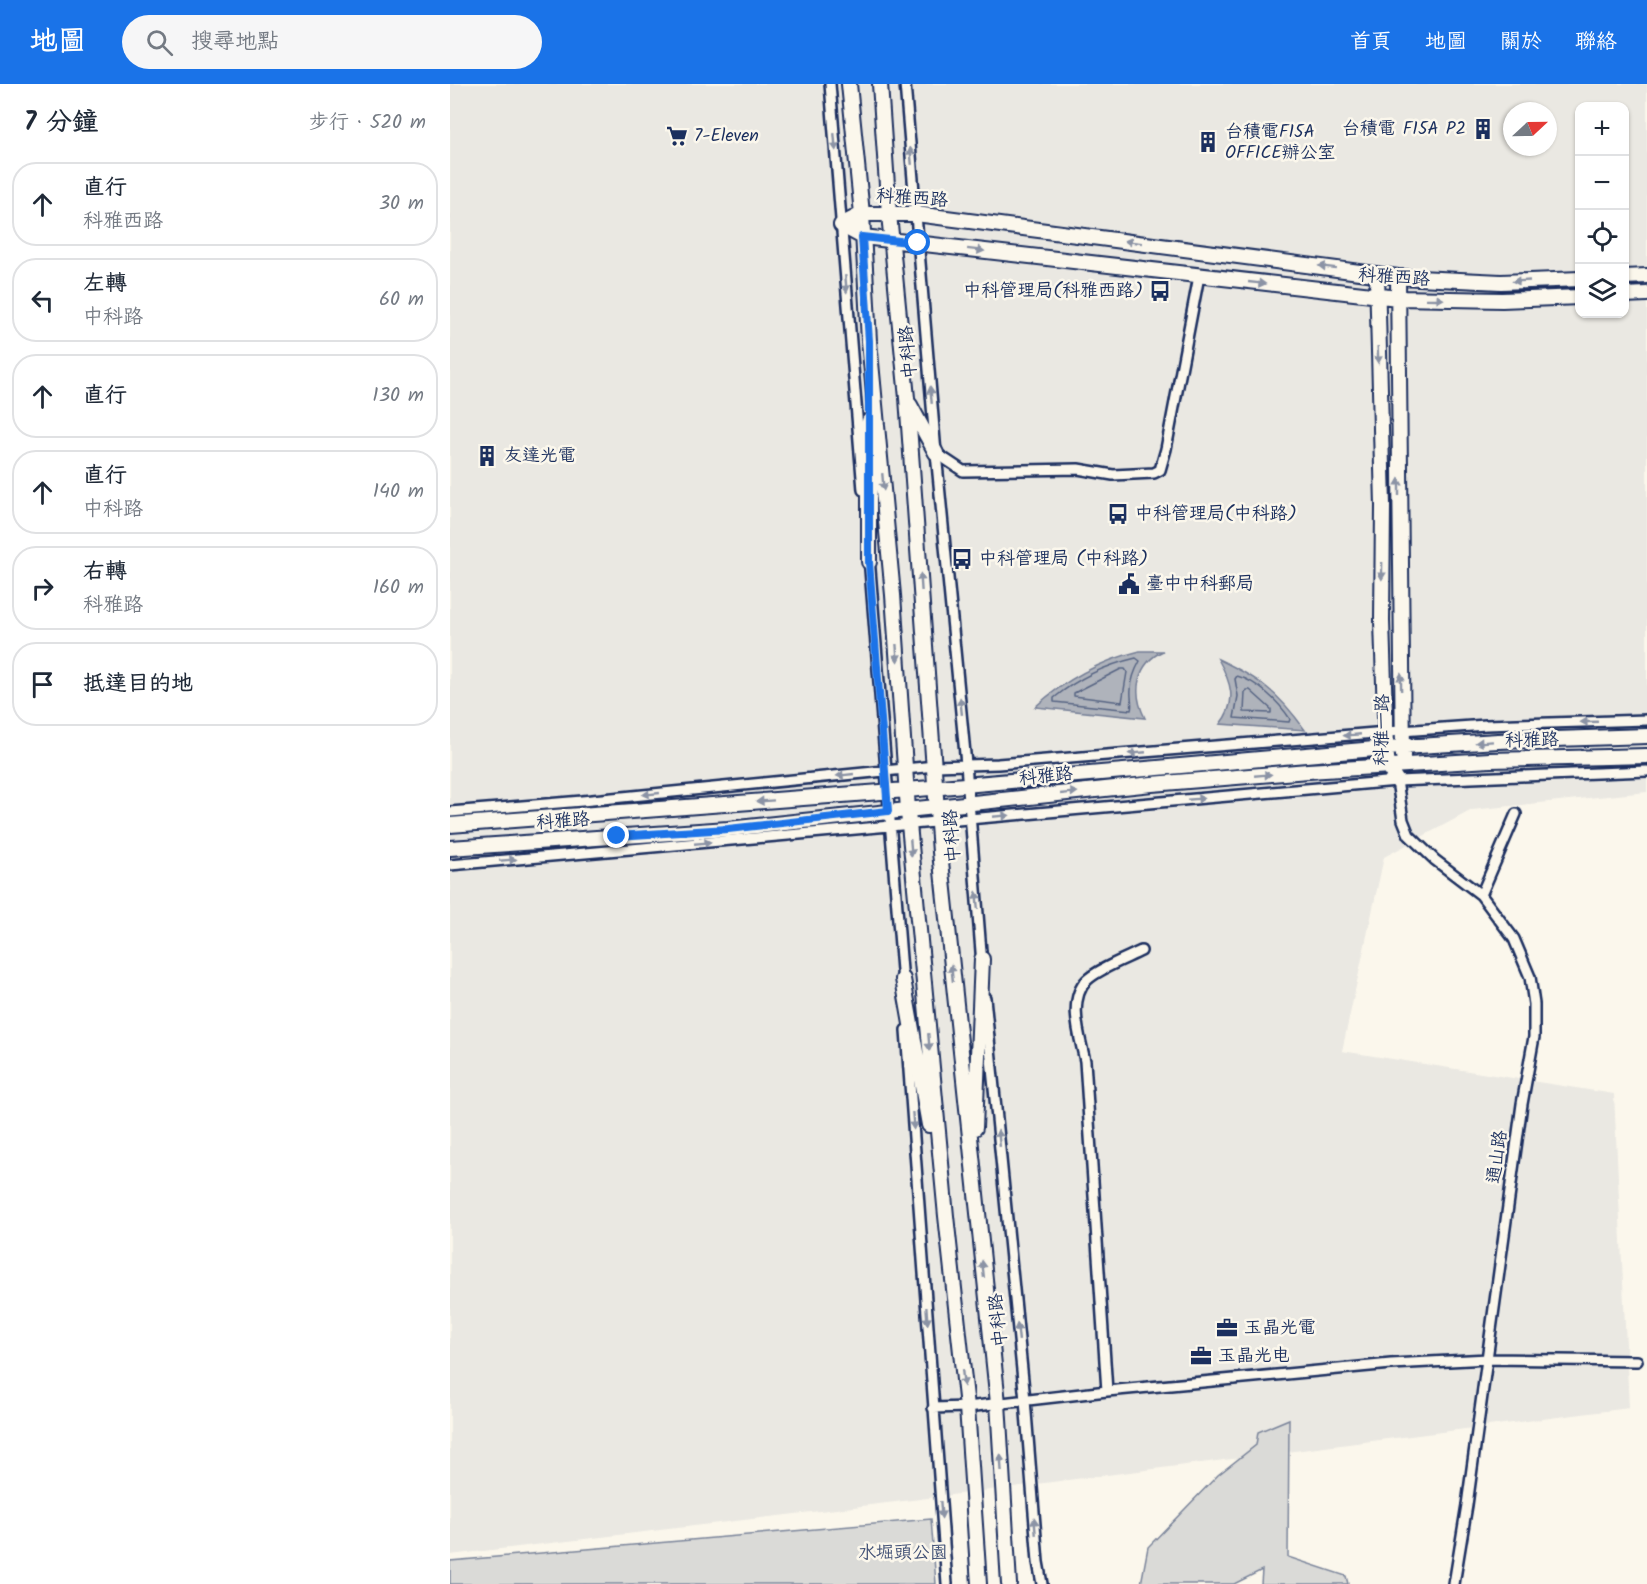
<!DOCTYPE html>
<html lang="zh-TW">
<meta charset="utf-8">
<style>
:root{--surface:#fff;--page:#f6f6f7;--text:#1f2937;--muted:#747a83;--line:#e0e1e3;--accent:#1a73e8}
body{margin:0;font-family:Kalam,"LXGW WenKai TC",sans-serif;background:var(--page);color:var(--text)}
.controls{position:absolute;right:18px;top:18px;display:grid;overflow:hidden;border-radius:12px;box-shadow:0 2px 4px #0004}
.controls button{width:54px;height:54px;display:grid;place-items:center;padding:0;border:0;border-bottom:2px solid var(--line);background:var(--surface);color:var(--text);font:30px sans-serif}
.compass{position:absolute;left:1053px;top:18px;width:54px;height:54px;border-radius:50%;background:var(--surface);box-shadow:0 2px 4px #0004;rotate:68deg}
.stop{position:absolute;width:18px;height:18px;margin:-14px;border:4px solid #1a73e8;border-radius:50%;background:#fff}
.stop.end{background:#1a73e8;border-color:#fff;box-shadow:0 2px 6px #0008}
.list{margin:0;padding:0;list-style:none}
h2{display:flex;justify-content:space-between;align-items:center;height:78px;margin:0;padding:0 24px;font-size:26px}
h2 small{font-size:20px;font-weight:400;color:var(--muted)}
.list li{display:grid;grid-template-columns:39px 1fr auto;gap:18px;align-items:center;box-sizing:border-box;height:84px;margin:0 12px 12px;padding:0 12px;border:2px solid var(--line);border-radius:24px}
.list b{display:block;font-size:22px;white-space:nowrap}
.list p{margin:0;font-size:20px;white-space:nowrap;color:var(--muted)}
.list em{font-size:20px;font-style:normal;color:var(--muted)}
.icon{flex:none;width:33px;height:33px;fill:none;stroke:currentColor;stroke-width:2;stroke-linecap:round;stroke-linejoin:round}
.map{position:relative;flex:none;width:1197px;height:1500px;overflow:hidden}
header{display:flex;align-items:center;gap:36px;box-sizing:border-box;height:84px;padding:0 30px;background:var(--accent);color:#fff}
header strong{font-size:28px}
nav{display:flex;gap:33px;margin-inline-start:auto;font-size:21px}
.search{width:420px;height:54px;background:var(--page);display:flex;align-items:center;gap:15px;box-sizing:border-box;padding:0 21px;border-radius:33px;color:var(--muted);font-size:22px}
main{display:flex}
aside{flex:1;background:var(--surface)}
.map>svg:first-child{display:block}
.built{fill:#eae8e2;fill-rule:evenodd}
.green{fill:#dadad7;stroke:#7a849a;stroke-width:1.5}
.water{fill:#afb3bb;stroke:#747e96;stroke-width:1.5}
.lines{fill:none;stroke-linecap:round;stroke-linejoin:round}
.shore{stroke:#566483;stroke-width:1.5}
.street-casing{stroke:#1b2f5e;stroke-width:14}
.secondary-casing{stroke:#1b2f5e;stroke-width:18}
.street{stroke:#fbf7ec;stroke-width:9}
.secondary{stroke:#fbf7ec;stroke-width:14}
.oneway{fill:#8b93a5}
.route{stroke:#1a73e8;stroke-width:8}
.labels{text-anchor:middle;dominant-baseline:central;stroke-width:5;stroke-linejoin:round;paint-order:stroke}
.poi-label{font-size:18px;fill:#1b2f5e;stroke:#fbf7ec;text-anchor:start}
.street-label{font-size:18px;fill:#1b2f5e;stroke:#fbf7ec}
.park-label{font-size:18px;fill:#415176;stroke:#fbf7ec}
</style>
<header>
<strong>地圖</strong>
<div class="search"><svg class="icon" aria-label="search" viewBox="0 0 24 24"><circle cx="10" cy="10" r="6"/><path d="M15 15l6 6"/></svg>搜尋地點</div>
<nav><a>首頁</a><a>地圖</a><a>關於</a><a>聯絡</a></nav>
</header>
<main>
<aside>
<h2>7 分鐘<small>步行 · 520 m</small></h2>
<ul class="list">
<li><svg class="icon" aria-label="ahead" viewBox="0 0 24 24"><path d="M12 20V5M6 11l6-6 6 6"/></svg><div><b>直行</b><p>科雅西路</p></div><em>30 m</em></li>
<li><svg class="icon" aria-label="left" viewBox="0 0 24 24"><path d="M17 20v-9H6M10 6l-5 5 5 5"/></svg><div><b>左轉</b><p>中科路</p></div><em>60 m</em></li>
<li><svg class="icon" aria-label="ahead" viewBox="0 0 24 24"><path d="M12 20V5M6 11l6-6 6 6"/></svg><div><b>直行</b></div><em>130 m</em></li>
<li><svg class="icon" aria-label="ahead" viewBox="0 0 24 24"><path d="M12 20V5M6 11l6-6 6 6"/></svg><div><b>直行</b><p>中科路</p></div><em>140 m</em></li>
<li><svg class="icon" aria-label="right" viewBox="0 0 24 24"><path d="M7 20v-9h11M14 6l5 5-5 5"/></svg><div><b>右轉</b><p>科雅路</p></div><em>160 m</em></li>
<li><svg class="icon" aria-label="arrive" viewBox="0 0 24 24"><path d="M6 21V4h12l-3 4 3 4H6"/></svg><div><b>抵達目的地</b></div></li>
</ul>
</aside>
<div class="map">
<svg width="1197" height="1500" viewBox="0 0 1197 1500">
<rect width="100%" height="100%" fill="#fbf7ec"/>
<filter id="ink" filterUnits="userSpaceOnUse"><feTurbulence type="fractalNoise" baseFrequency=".0167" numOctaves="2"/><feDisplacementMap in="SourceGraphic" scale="12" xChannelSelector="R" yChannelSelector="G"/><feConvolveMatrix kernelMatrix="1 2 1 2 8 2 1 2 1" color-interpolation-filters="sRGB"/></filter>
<g filter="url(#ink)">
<!-- built -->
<path class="built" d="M 0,0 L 1197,0 L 1197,708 L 1022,726 L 934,773 L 892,967 L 1164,1010 L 1179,1324 L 462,1416 L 0,1471 ZM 1130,22 L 1174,22 L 1174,230 L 1130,230 ZM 1062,27 L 1098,27 L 1098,63 L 1062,63 Z"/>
<!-- green -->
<path class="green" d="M 839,1335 L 838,1473 L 896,1492 L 898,1500 L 811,1500 L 812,1486 L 784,1500 L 691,1500 L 698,1463 L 768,1391 L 806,1361 L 808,1348 Z
M 481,1435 L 486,1500 L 0,1500 L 0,1477 Z"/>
<!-- water -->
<path class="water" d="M 690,567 L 713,567 C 686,580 682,609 695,634 L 585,623 C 616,595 649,577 690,567 Z
M 768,575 C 810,595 828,608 855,646 L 770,640 C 788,618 781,598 768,575 Z"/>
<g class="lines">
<!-- shore -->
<path class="shore" d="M 686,574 L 690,577 C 685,586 681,596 681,606 C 680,613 683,620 681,626 L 604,618 L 604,614 C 628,594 656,581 686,574 Z
M 671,585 L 675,585 L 677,588 L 672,618 L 624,612 L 624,609 Z
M 787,592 C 807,597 829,618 840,635 L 839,638 L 784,634 L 788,612 L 785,595 Z
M 797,606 L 800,606 L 821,625 L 821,629 L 794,628 L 795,608 Z"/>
<defs>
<path id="street" d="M 380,0 L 413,406
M 455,0 L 486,369 L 516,680 L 532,880
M 486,369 L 513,387 L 628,385 L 663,391 L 704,389 L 710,386 L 716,365 L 749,192
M 419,473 L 453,899
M 947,697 L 953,736 L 959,751 L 985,776 L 1031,811 L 1064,855 L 1080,893 L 1084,920 L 1084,953 L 1072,1020 L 1017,1421 L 1004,1500
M 0,728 L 132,717 L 485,682 L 548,680 L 937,648 L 1036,641 L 1197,636
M 0,781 L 947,697 L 1197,687
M 1031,811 L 1066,730
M 535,914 L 575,1316 L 588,1478 L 592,1500
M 456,946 L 497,1500
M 657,1307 L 635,977 C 630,953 617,916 637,896 C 648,885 677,874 691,867
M 483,1324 L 517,1323 L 657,1307 L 941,1280 L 1038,1275 L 1187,1277"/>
<path id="secondary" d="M 399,0 L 412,130 L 419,257 L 443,511 L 459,740 L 496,1132 L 517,1323 L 529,1500
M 430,0 L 439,130 L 457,314 L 490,768 L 548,1319 L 559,1500
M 391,141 L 412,130 L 466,130 L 948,193 L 1051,198 L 1130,195
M 391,141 L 413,153 L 948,214 L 1052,216 L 1130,213
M 927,190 L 933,422 L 932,537 L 936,664 L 938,683 L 947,697
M 948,193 L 953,672
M 1174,193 L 1197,192
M 1174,211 L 1197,210
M 460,321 L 486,369
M 419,478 L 419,337
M 0,741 L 457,706 L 936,664 L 1048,657 L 1197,652
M 0,764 L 278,745 L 702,700 L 858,687 L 1040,676 L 1197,672
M 453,895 L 479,1041
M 525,1044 L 532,875"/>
</defs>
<!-- street casing -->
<use href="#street" class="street-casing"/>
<!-- secondary casing -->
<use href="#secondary" class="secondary-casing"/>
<!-- street -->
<use href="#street" class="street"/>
<!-- secondary -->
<use href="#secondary" class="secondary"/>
</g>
<!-- one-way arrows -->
<defs><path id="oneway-solid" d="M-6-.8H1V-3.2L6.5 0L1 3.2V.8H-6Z" transform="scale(1.5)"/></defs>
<g class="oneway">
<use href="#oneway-solid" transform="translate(385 58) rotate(85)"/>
<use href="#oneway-solid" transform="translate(461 72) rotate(-95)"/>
<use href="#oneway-solid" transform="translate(683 158) rotate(-173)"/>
<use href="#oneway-solid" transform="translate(526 166) rotate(7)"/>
<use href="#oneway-solid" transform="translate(877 183) rotate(-173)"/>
<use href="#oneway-solid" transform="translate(1071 197) rotate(177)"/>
<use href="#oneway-solid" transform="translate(807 199) rotate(6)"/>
<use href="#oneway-solid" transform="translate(396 200) rotate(85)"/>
<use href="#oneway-solid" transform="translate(985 215) rotate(1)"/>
<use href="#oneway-solid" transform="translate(928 271) rotate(88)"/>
<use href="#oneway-solid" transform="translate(481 311) rotate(-95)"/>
<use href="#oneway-solid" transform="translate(433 398) rotate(85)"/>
<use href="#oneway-solid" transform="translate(949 403) rotate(-90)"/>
<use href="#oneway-solid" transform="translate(932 487) rotate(91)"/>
<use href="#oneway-solid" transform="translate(471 498) rotate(-94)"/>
<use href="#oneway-solid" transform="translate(447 569) rotate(86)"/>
<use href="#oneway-solid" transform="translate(951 598) rotate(-91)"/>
<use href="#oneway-solid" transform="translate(511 622) rotate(-96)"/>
<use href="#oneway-solid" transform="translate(1139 638) rotate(178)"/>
<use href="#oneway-solid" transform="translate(902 651) rotate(175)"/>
<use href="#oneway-solid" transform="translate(1034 658) rotate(176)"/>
<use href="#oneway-solid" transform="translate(687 669) rotate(175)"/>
<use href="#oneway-solid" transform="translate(395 691) rotate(174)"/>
<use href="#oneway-solid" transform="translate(813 691) rotate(-5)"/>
<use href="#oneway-solid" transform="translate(619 709) rotate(-6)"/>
<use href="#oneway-solid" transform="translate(201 710) rotate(174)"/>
<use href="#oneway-solid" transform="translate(746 715) rotate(-5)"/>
<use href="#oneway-solid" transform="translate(315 717) rotate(176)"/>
<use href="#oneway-solid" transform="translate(551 732) rotate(-5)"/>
<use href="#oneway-solid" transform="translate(253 759) rotate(-5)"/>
<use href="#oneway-solid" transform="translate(461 764) rotate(85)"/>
<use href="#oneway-solid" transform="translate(58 776) rotate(-5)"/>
<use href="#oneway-solid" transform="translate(527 816) rotate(-95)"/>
<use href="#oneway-solid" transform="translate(502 889) rotate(-96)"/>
<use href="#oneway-solid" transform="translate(479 958) rotate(85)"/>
<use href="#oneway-solid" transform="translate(463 1037) rotate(86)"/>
<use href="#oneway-solid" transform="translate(549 1054) rotate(-96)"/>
<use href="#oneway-solid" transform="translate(533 1185) rotate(-96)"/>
<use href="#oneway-solid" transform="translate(477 1232) rotate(86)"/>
<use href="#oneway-solid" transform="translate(568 1248) rotate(-96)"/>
<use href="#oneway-solid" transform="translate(513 1294) rotate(84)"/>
<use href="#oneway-solid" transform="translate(551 1379) rotate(-94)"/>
<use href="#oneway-solid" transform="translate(491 1426) rotate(86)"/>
<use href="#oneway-solid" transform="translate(585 1442) rotate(-95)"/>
</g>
</g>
<g class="lines" filter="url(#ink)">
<!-- route -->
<path class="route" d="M 167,752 L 278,745 L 438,727 L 419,478 L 419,257 L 412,153 L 468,159"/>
</g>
<!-- icons -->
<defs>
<symbol id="building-bare" viewBox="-9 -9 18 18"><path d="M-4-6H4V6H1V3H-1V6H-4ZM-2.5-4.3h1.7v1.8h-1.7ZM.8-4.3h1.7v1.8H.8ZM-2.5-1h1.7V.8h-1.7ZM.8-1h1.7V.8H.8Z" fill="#1b2f5e" stroke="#fbf7ec" stroke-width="2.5" paint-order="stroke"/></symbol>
<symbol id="supermarket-bare" viewBox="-9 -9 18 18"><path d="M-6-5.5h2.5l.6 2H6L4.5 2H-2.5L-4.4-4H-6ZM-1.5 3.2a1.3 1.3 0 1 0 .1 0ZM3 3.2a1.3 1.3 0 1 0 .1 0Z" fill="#1b2f5e" stroke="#fbf7ec" stroke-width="2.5" paint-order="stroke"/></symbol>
<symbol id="bus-bare" viewBox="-9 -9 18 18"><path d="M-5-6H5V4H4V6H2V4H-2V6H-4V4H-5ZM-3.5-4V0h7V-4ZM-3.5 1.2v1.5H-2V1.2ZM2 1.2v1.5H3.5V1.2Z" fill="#1b2f5e" stroke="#fbf7ec" stroke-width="2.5" paint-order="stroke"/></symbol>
<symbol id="civic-bare" viewBox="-9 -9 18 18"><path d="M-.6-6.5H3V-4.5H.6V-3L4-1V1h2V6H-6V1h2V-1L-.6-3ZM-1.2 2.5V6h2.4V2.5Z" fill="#1b2f5e" stroke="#fbf7ec" stroke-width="2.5" paint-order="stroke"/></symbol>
<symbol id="office-bare" viewBox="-9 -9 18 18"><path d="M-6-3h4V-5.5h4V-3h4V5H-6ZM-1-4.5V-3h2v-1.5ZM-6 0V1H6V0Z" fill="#1b2f5e" stroke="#fbf7ec" stroke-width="2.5" paint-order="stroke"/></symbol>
</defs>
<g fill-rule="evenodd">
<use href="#building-bare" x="1018" y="30" width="30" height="30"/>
<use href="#supermarket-bare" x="212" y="37" width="30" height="30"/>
<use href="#building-bare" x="743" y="43" width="30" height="30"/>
<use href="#bus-bare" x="695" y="192" width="30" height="30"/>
<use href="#building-bare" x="22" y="357" width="30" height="30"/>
<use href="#bus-bare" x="653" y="415" width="30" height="30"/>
<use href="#bus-bare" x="497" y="460" width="30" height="30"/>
<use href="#civic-bare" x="664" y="485" width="30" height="30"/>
<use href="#office-bare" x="762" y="1229" width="30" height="30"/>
<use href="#office-bare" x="736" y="1257" width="30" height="30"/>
</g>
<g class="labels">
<!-- poi labels -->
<g class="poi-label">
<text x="1016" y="45" text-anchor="end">台積電 F15A P2</text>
<text x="775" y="48">台積電F15A<tspan x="775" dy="21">OFFICE辦公室</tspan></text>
<text x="244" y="52">7-Eleven</text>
<text x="693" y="207" text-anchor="end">中科管理局(科雅西路)</text>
<text x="54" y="372">友達光電</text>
<text x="685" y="430">中科管理局(中科路)</text>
<text x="529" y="475">中科管理局 (中科路)</text>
<text x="696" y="500">臺中中科郵局</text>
<text x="794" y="1244">玉晶光電</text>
<text x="768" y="1272">玉晶光电</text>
</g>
<!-- street labels -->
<g class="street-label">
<text transform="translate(462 115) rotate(4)">科雅西路</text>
<text transform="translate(944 194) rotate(4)">科雅西路</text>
<text transform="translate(459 268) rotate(-95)">中科路</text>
<text transform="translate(933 646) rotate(-89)">科雅一路</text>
<text transform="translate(1082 657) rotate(-1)">科雅路</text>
<text transform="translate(596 693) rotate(-6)">科雅路</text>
<text transform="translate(113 738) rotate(-4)">科雅路</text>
<text transform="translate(503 752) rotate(-94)">中科路</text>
<text transform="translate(1048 1073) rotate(-82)">通山路</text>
<text transform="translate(549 1236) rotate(-96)">中科路</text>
</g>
<!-- park labels -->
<g class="park-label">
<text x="453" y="1469">水堀頭公園</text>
</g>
</g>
</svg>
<div class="controls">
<button>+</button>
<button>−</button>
<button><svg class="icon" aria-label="locate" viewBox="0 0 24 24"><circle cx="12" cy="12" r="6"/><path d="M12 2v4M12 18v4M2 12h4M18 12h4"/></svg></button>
<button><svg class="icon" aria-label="layers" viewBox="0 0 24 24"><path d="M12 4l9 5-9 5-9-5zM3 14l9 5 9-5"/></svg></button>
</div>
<svg class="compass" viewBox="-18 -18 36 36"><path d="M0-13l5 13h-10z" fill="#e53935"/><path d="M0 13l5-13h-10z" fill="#747a83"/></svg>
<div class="stop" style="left:468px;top:159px"></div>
<div class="stop end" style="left:167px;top:752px"></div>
</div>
</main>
